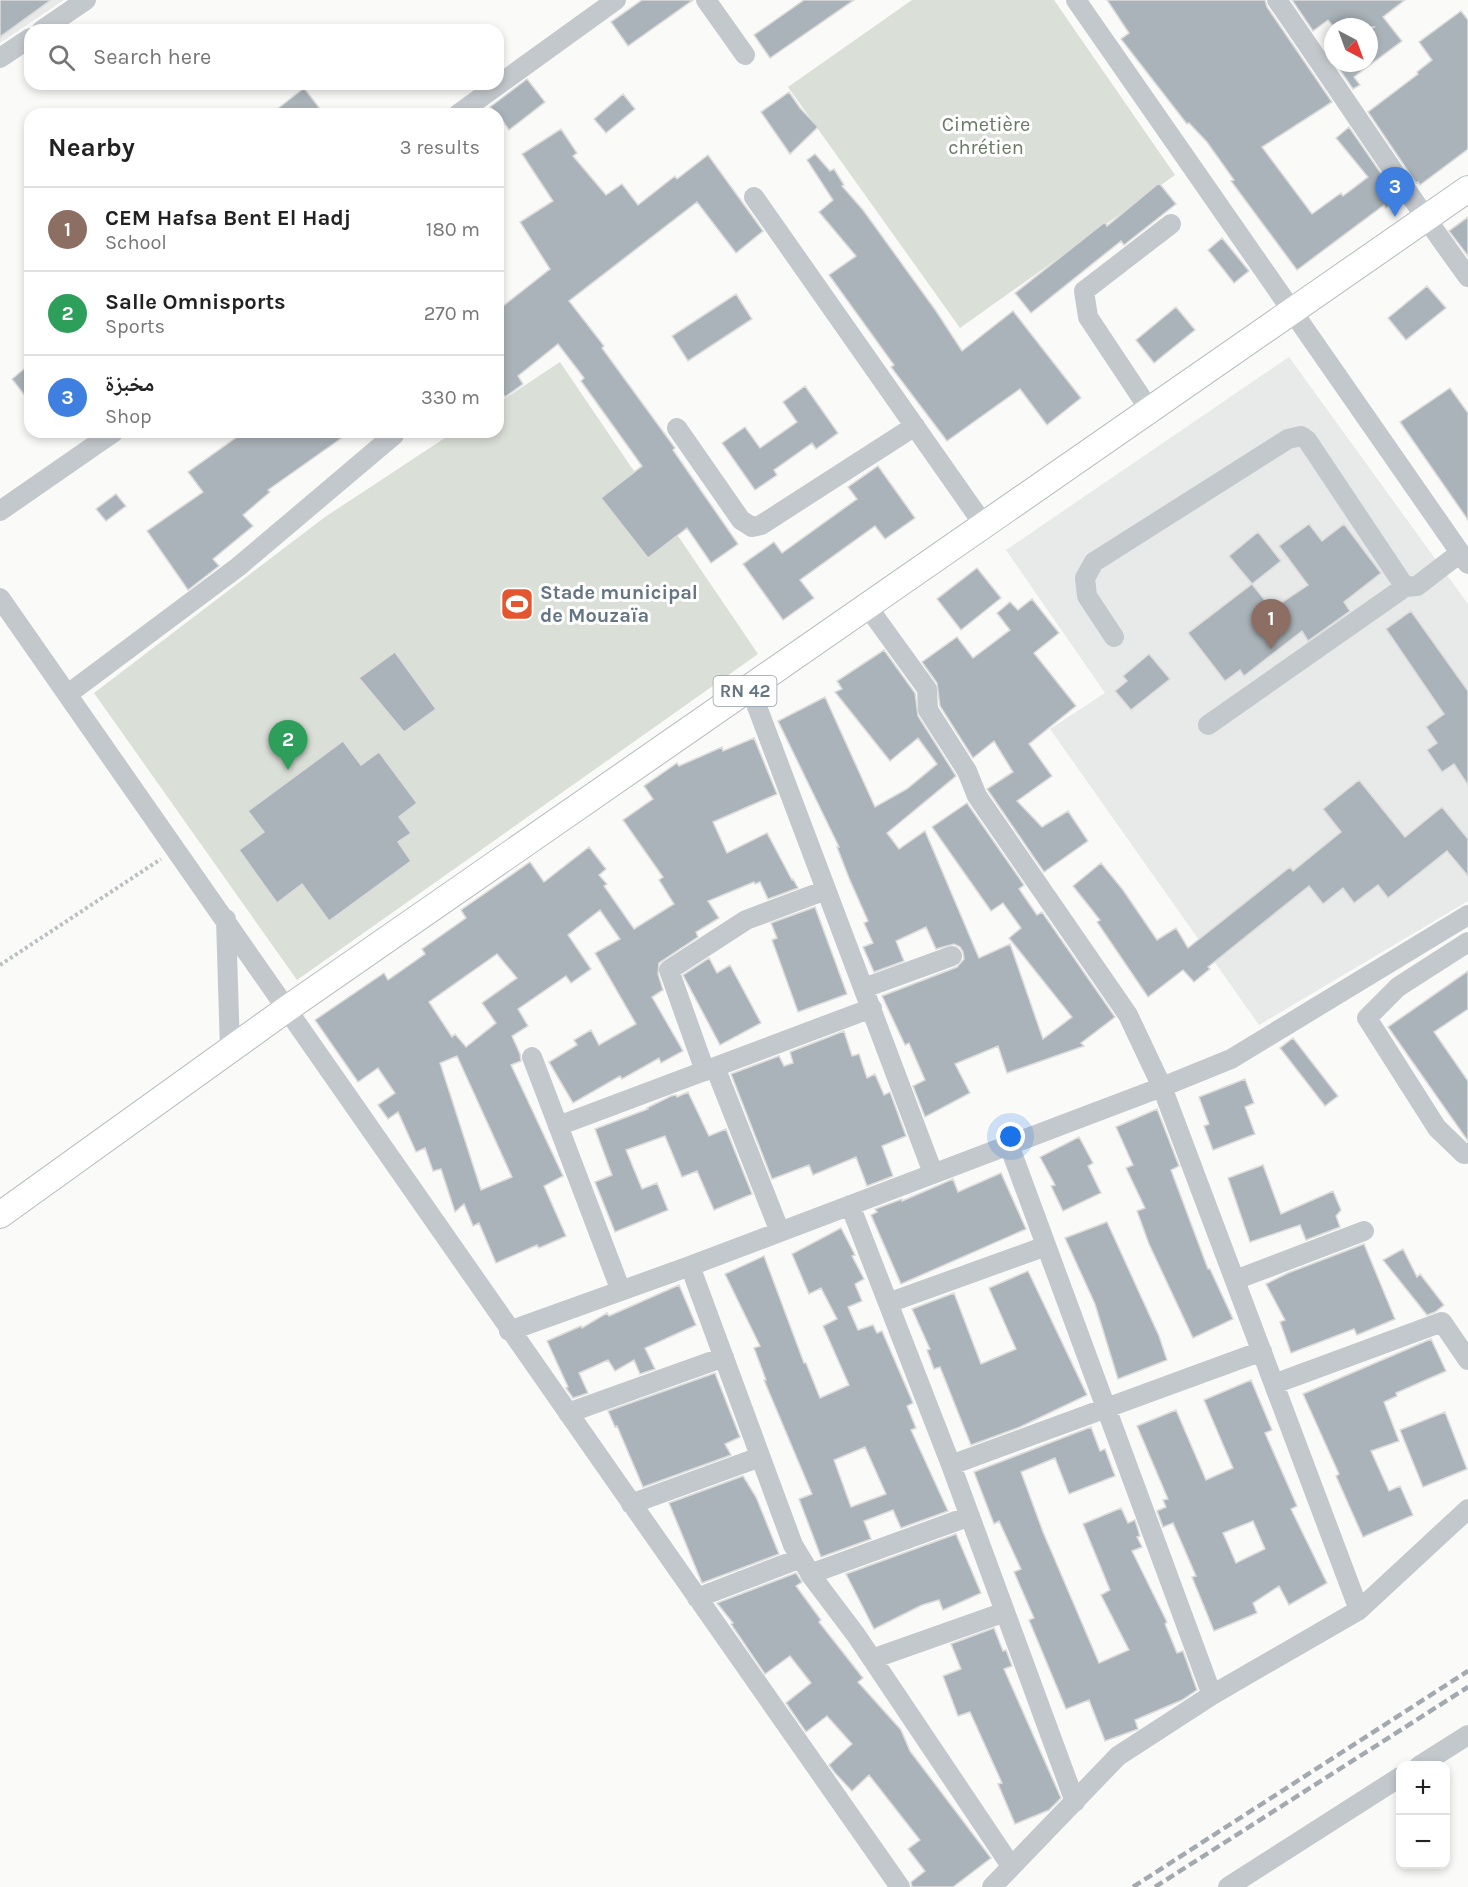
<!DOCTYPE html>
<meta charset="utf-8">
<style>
:root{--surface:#fff;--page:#f6f6f6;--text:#222;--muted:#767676;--line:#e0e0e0;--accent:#e4572e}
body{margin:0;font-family:Karla,"Noto Naskh Arabic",sans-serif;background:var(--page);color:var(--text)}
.controls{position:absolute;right:18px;bottom:18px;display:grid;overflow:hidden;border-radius:12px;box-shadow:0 3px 9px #0003}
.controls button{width:54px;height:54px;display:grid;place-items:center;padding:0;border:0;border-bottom:2px solid var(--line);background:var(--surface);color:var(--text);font:30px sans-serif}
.compass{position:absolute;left:1324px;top:18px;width:54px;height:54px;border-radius:50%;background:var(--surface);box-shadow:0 3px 9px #0003;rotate:139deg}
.you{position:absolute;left:1011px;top:1137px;width:21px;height:21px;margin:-15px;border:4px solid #fff;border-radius:50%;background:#1a73e8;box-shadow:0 0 0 9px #1a73e833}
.badge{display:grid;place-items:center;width:39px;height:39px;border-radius:50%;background:var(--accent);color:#fff;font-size:20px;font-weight:700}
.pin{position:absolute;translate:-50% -50px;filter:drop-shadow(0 2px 3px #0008)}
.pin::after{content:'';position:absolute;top:32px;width:21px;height:18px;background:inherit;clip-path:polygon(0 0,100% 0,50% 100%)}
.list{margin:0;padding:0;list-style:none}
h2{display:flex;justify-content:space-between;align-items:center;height:78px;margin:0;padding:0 24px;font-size:26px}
h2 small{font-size:20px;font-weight:400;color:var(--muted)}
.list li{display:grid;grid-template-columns:39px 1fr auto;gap:18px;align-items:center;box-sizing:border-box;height:84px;padding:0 24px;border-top:2px solid var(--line)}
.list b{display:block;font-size:22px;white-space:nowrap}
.list p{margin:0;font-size:20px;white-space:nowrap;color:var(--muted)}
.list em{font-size:20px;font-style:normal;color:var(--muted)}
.icon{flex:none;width:33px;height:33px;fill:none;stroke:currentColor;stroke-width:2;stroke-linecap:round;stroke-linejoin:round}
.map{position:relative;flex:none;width:1468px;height:1887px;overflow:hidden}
.search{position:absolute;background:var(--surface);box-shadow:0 3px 9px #0003;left:24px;top:24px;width:480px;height:66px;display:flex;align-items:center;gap:15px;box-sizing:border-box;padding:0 21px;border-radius:18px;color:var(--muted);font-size:22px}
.panel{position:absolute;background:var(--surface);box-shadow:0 3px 9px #0003;left:24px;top:108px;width:480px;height:330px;border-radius:18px}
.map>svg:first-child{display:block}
.built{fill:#e8e9e9}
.green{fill:#dadfd7}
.building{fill:#aab3b9;stroke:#dcdcda;stroke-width:1.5;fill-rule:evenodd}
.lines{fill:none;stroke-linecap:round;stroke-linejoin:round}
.major-casing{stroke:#b5babe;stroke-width:28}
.path{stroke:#bbbfc2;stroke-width:4;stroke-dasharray:3 3;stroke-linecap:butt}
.minor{stroke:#c3c8cc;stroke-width:20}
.major{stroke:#fff;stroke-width:26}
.rail{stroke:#a2aab0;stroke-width:4.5;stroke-dasharray:9 4.5;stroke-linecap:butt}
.labels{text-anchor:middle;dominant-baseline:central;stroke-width:6;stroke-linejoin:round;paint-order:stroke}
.shield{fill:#fff;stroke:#939fa8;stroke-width:1.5}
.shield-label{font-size:18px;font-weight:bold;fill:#657683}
.park-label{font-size:20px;fill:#687a64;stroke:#fff}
.poi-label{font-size:20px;font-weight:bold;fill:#657683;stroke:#fff;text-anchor:start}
</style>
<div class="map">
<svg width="1468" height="1887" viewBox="0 0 1468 1887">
<rect width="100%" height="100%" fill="#fafaf8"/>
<!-- built -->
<path class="built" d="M 0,0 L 64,0 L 0,43 Z
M 1289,357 L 1468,604 L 1468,901 L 1259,1025 L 1050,729 L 1105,693 L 1006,550 Z"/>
<!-- green -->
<path class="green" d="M 912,0 L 1054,0 L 1175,175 L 960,328 L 788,87 Z
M 560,362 L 758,654 L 297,980 L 94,693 L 325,517 L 454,432 L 498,432 L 498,403 Z"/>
<!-- building -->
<path class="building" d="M 0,0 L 51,0 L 0,37 Z
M 642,0 L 693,0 L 628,46 L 611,22 Z
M 804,0 L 854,0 L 770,58 L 754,35 Z
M 1107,0 L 1265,0 L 1267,7 L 1332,102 L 1262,147 L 1312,214 L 1341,193 L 1343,196 L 1368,177 L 1336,138 L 1349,127 L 1398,198 L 1386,208 L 1384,205 L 1297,270 L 1231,181 L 1234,180 L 1207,142 L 1189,123 L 1187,124 L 1121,39 L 1129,33 Z
M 1292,0 L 1405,0 L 1383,17 L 1402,41 L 1354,77 L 1360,85 L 1353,89 L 1335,63 L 1369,63 L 1369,30 L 1374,27 L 1334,27 L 1328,20 L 1313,31 Z
M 1461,11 L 1468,20 L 1468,149 L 1420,185 L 1418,182 L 1416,183 L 1368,112 L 1418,74 L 1417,72 L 1432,60 L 1419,42 Z
M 527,79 L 545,102 L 509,130 L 498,114 L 490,107 Z
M 304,88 L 324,114 L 271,114 Z
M 789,92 L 800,108 L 818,127 L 790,154 L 761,112 Z
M 623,94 L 635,109 L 606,133 L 594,119 Z
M 561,129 L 577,153 L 573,156 L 606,195 L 622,184 L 638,205 L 675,176 L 677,179 L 708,155 L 763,231 L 736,253 L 697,202 L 569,301 L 604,346 L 602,348 L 675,448 L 673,450 L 738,544 L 711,563 L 687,528 L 648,558 L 601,498 L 642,466 L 581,381 L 584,378 L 558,344 L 518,376 L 523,384 L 505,397 L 498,387 L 498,310 L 550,269 L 520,222 L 553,201 L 522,154 Z
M 815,154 L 830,171 L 834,169 L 844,185 L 842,186 L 863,210 L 936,311 L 962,351 L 1013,311 L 1081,398 L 1047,425 L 1020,389 L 947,441 L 891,367 L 894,365 L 829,275 L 856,256 L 819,212 L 833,200 L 807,160 Z
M 1159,183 L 1176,204 L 1124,245 L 1121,241 L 1031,313 L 1015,293 L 1105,222 L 1107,226 Z
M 1468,217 L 1468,256 L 1449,231 Z
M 1222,238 L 1249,271 L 1234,283 L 1208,250 Z
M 1427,286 L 1446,308 L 1406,340 L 1388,318 Z
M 736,294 L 752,319 L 688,361 L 672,336 Z
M 1176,307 L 1195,330 L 1154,363 L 1136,340 Z
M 30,364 L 30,402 L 12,379 Z
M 805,386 L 838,433 L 816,449 L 812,443 L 774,470 L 777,475 L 755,490 L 722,443 L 745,427 L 760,448 L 797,422 L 783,402 Z
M 1450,388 L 1468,413 L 1468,520 L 1400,422 Z
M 244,432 L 350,432 L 268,490 L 270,492 L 243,515 L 253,526 L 213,559 L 219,566 L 188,590 L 147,531 L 203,492 L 188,472 Z
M 878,466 L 915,518 L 885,539 L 875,526 L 800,580 L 814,598 L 783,620 L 743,564 L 774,542 L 782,553 L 857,499 L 848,487 Z
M 116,494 L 126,506 L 106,521 L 96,509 Z
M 1309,524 L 1322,541 L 1344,524 L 1381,573 L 1344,602 L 1350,611 L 1308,641 L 1302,631 L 1244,676 L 1240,670 L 1225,681 L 1188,633 L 1252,584 L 1229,556 L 1258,532 L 1281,561 L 1252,584 L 1272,609 L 1308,585 L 1279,546 Z
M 977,568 L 1001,598 L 961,630 L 937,599 Z
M 1032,599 L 1059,633 L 1034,653 L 1076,706 L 1029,744 L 1052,776 L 1017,801 L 1042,827 L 1068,811 L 1088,841 L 1044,872 L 987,789 L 1013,772 L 994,741 L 973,758 L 940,706 L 937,683 L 922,662 L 957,637 L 973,658 L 1010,630 L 997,613 L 1010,602 L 1018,610 Z
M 1411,611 L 1468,691 L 1468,785 L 1454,764 L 1442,772 L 1427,750 L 1437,743 L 1426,727 L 1444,714 L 1386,629 Z
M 884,650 L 915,693 L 918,716 L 956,776 L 887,833 L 899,849 L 925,831 L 979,958 L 1010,944 L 1043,1039 L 1072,1017 L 1009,938 L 1021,928 L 1003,903 L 991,911 L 932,827 L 967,803 L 1024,885 L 1019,889 L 1037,915 L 1042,912 L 1115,1017 L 1081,1043 L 1084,1046 L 1007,1073 L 998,1046 L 955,1064 L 970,1093 L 925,1117 L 913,1086 L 925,1080 L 909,1043 L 905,1045 L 882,996 L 957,967 L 964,959 L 963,952 L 960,947 L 954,944 L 936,949 L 926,927 L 896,941 L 904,961 L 874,972 L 863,947 L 873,943 L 864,923 L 868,921 L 849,878 L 837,847 L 839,847 L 778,721 L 825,697 L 875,807 L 907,789 L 937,764 L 918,738 L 890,761 L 835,692 L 842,689 L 837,681 Z
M 395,652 L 436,709 L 404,732 L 359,678 Z
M 1149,654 L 1170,679 L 1131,710 L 1115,691 L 1127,681 L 1123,676 Z
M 754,738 L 777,794 L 713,822 L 727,853 L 767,833 L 792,880 L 793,879 L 798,888 L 768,899 L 760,882 L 755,884 L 754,882 L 708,901 L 719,918 L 696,932 L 698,937 L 659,963 L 658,974 L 663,990 L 652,997 L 683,1051 L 661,1063 L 659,1058 L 622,1079 L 620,1076 L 573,1103 L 549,1062 L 577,1045 L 574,1040 L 591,1030 L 599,1045 L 636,1024 L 595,953 L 620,939 L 600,910 L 568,935 L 591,969 L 571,983 L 566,976 L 518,1009 L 528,1026 L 512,1036 L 520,1054 L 521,1061 L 511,1065 L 563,1176 L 544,1186 L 566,1236 L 539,1248 L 537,1245 L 496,1263 L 479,1223 L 473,1226 L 464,1204 L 455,1212 L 441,1169 L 433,1171 L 425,1148 L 416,1152 L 398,1112 L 388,1119 L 378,1105 L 395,1093 L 378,1068 L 358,1082 L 315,1020 L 384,973 L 388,980 L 425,954 L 422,949 L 466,918 L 461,910 L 530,862 L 544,882 L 589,847 L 606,869 L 599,875 L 607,884 L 604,886 L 634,929 L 674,904 L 659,880 L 663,877 L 623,820 L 653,799 L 644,786 L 677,763 L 679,766 L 722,747 L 723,751 ZM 497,954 L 517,978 L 482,1003 L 496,1023 L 466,1047 L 455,1034 L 452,1037 L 429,1002 ZM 457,1056 L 512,1177 L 481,1190 L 440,1063 Z
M 343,741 L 361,765 L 379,752 L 417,803 L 399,817 L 411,833 L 398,842 L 411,861 L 329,921 L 302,884 L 277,903 L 239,850 L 264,832 L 248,811 Z
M 1359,780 L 1405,837 L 1442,807 L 1468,839 L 1468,876 L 1447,851 L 1388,898 L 1378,885 L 1354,903 L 1343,888 L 1323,904 L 1309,886 L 1208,967 L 1210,969 L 1194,982 L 1183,970 L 1148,997 L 1097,922 L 1100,920 L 1073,886 L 1101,863 L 1123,890 L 1157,940 L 1176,928 L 1188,948 L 1290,867 L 1293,871 L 1341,832 L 1323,809 Z
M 815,907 L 847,994 L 798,1012 L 772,940 L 777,938 L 771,923 Z
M 709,958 L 717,973 L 730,965 L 761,1023 L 720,1045 L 683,975 Z
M 1468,971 L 1468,1009 L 1434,1032 L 1468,1081 L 1468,1141 L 1388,1027 Z
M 844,1031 L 852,1056 L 859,1054 L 867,1078 L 875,1074 L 884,1095 L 890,1092 L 906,1136 L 882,1146 L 893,1176 L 867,1186 L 856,1157 L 813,1175 L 809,1165 L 772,1179 L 731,1074 L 779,1056 L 784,1066 L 793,1063 L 790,1052 Z
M 1293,1038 L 1338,1096 L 1325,1106 L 1280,1048 Z
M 1245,1079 L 1254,1103 L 1245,1107 L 1255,1134 L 1213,1150 L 1204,1126 L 1209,1124 L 1199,1097 Z
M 688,1092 L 709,1136 L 726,1129 L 752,1194 L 714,1210 L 697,1171 L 682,1177 L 665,1136 L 626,1150 L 642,1189 L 657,1183 L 668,1210 L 615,1232 L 595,1182 L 612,1175 L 595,1129 L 648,1109 L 647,1108 L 671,1096 L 676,1095 L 677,1097 Z
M 1157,1109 L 1179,1166 L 1171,1170 L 1208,1269 L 1210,1269 L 1233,1319 L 1193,1338 L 1149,1244 L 1137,1211 L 1145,1208 L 1126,1168 L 1133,1165 L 1116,1127 Z
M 1079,1137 L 1093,1163 L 1088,1166 L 1101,1193 L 1063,1211 L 1051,1186 L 1055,1185 L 1040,1157 Z
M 1263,1165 L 1281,1214 L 1333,1191 L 1341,1210 L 1336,1216 L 1340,1227 L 1306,1240 L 1300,1225 L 1250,1242 L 1228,1178 Z
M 1001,1173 L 1026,1229 L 901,1284 L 871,1215 L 877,1212 L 875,1209 L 902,1199 L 902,1201 L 953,1179 L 958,1192 Z
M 1107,1222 L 1159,1336 L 1167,1360 L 1118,1379 L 1095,1304 L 1065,1238 Z
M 841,1228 L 855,1255 L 852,1256 L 864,1279 L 855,1284 L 862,1301 L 848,1307 L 858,1330 L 873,1325 L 877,1333 L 882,1331 L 913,1403 L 907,1406 L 916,1428 L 911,1430 L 948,1511 L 901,1528 L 893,1510 L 864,1521 L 871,1539 L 821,1557 L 799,1499 L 812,1494 L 764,1380 L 766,1380 L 754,1348 L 760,1346 L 725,1274 L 764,1256 L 804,1363 L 806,1363 L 820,1398 L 849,1385 L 823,1326 L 837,1319 L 821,1288 L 809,1294 L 792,1254 ZM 865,1447 L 886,1494 L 851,1507 L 834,1460 Z
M 1364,1244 L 1395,1319 L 1357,1335 L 1354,1329 L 1291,1353 L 1280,1322 L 1285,1320 L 1266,1284 L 1288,1273 Z
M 1403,1249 L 1417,1277 L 1420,1274 L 1444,1305 L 1435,1312 L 1427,1315 L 1383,1260 Z
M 1028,1271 L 1087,1395 L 1020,1427 L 971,1445 L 940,1367 L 934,1369 L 927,1350 L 930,1349 L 912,1309 L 954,1293 L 981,1364 L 1016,1349 L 989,1288 Z
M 679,1285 L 696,1325 L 645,1348 L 655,1369 L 640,1374 L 634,1360 L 615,1371 L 608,1360 L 579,1373 L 588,1393 L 573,1398 L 566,1388 L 568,1387 L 547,1341 L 581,1326 L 582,1328 L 607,1313 L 609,1316 Z
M 1431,1339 L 1446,1371 L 1396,1393 L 1397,1396 L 1384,1402 L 1399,1441 L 1371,1451 L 1389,1491 L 1400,1486 L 1413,1515 L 1363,1537 L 1336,1476 L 1339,1474 L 1303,1394 Z
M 715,1373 L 740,1437 L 725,1444 L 731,1455 L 643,1487 L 617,1426 L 615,1427 L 608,1411 Z
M 1251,1380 L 1272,1430 L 1265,1433 L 1297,1506 L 1291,1509 L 1327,1583 L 1289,1605 L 1279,1586 L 1253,1603 L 1257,1613 L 1214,1631 L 1192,1577 L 1196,1576 L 1173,1523 L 1163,1527 L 1157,1511 L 1166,1507 L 1163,1500 L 1168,1499 L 1137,1426 L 1176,1410 L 1206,1480 L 1233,1468 L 1204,1400 ZM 1253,1521 L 1265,1549 L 1236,1563 L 1223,1533 Z
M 1445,1412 L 1467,1469 L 1423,1487 L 1400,1430 Z
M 1091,1427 L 1100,1451 L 1105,1449 L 1115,1476 L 1069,1494 L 1055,1458 L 1021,1472 L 1043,1532 L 1099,1663 L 1129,1650 L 1101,1595 L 1110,1590 L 1083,1524 L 1121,1508 L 1128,1523 L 1135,1520 L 1140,1536 L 1137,1537 L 1142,1547 L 1132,1551 L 1167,1622 L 1165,1624 L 1177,1653 L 1183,1651 L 1197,1690 L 1182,1700 L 1135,1720 L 1138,1729 L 1105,1741 L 1089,1700 L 1066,1709 L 1029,1620 L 1034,1618 L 1014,1572 L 1021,1569 L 999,1521 L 994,1524 L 974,1472 Z
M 743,1476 L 756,1497 L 779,1554 L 702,1583 L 669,1503 Z
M 956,1534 L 981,1593 L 943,1610 L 939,1600 L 922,1605 L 874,1629 L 846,1574 Z
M 796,1573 L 802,1582 L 796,1586 L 821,1620 L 819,1622 L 863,1678 L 858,1682 L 901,1730 L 910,1751 L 991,1858 L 953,1887 L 912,1887 L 911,1882 L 925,1871 L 908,1849 L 920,1840 L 869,1775 L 852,1791 L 835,1773 L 829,1765 L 852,1744 L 827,1716 L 806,1732 L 786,1703 L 811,1683 L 790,1656 L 765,1674 L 731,1624 L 733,1623 L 717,1603 Z
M 994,1628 L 1003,1651 L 1006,1650 L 1012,1666 L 1004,1669 L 1061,1798 L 1049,1810 L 1015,1824 L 998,1784 L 1002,1783 L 970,1712 L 958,1716 L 943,1676 L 961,1669 L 951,1644 Z"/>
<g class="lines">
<defs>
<path id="major" d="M 0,1215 L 288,1008 L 1468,189"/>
</defs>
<!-- major casing -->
<use href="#major" class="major-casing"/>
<!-- path -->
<path class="path" d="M 0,965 L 161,859"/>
<!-- minor -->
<path class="minor" d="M 706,0 L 745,55
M 1076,0 L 1468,564
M 1277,0 C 1341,92 1402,187 1468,277
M 42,30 L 86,0
M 0,58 L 30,38
M 458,114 L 616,0
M 754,197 L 984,525
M 1149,409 L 1088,317 L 1084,291 L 1171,224
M 677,428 L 741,520 L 752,527 L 761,525 L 915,426
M 0,511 L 114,432
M 0,598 C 300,1027 599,1458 900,1887
M 867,606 L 927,689 L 928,710 L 967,771 L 977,796 L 1128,1015 L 1162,1087 L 1359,1610
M 1114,637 L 1087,596 L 1085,578 L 1094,562 L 1288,439 L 1301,436 L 1307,440 L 1405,587 L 1417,586 L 1460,553
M 750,688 L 933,1173
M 68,694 L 238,567 L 394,435
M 1208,725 L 1405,587
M 226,919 L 230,1050
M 1468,942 L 1398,987 L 1367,1018 L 1437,1128 L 1464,1154 L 1468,1153
M 864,988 L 952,956
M 532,1057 L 621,1291
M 715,1067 L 780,1232
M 705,1071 L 669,970 L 746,920 L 826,890
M 558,1126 L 872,1008
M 1009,1145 L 1212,1695
M 850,1205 L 951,1465 L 1075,1802
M 690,1266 L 793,1545 L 813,1578 L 856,1635 L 1011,1866
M 1235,1280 L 1364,1231
M 888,1303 L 1046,1246
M 509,1331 L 690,1266 L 1162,1087 L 1231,1059 L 1468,915
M 1274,1384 L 1442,1322 L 1468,1360
M 568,1413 L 724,1357
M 951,1465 L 1262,1351
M 631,1504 L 760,1457
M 810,1574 L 970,1516
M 697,1598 L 801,1558
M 872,1659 L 1005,1612
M 1419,1766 L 1468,1735
M 992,1887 L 1118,1756 L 1212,1695 L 1359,1610 L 1468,1509
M 1228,1887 L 1400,1777"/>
<!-- major -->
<use href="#major" class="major"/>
<!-- rail -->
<path class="rail" d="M 1133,1887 L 1468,1671
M 1155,1887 L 1468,1687"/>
</g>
<!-- icons -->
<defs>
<symbol id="stadium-square" viewBox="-11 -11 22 22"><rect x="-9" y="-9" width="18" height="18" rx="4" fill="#e4572e" stroke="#fff"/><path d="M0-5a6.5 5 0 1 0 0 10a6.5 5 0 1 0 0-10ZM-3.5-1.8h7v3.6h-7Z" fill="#fff"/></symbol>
</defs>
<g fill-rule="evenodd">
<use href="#stadium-square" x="498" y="585" width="38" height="38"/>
</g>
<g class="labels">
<!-- shield labels -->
<rect class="shield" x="713.5" y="676" width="63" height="30" rx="4.5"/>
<g class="shield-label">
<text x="745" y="691">RN 42</text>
</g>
<!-- park labels -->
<g class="park-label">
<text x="986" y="124">Cimetière<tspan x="986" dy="23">chrétien</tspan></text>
</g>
<!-- poi labels -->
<g class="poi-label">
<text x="540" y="592">Stade municipal<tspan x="540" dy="23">de Mouzaïa</tspan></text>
</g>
</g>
</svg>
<div class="controls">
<button>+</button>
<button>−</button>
</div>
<svg class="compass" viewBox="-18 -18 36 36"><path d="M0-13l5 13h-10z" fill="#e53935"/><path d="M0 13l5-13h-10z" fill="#767676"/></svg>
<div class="you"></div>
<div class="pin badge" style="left:1271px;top:649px;background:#8d6e63">1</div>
<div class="pin badge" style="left:288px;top:770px;background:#2e9e5b">2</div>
<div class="pin badge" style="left:1395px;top:217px;background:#3f7fe0">3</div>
<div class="search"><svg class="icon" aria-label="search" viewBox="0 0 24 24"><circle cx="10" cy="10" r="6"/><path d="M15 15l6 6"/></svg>Search here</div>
<section class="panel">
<h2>Nearby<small>3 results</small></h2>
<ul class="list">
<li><span class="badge" style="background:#8d6e63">1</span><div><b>CEM Hafsa Bent El Hadj</b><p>School</p></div><em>180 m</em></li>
<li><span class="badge" style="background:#2e9e5b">2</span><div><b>Salle Omnisports</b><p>Sports</p></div><em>270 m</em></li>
<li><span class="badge" style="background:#3f7fe0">3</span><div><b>مخبزة</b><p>Shop</p></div><em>330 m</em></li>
</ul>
</section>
</div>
